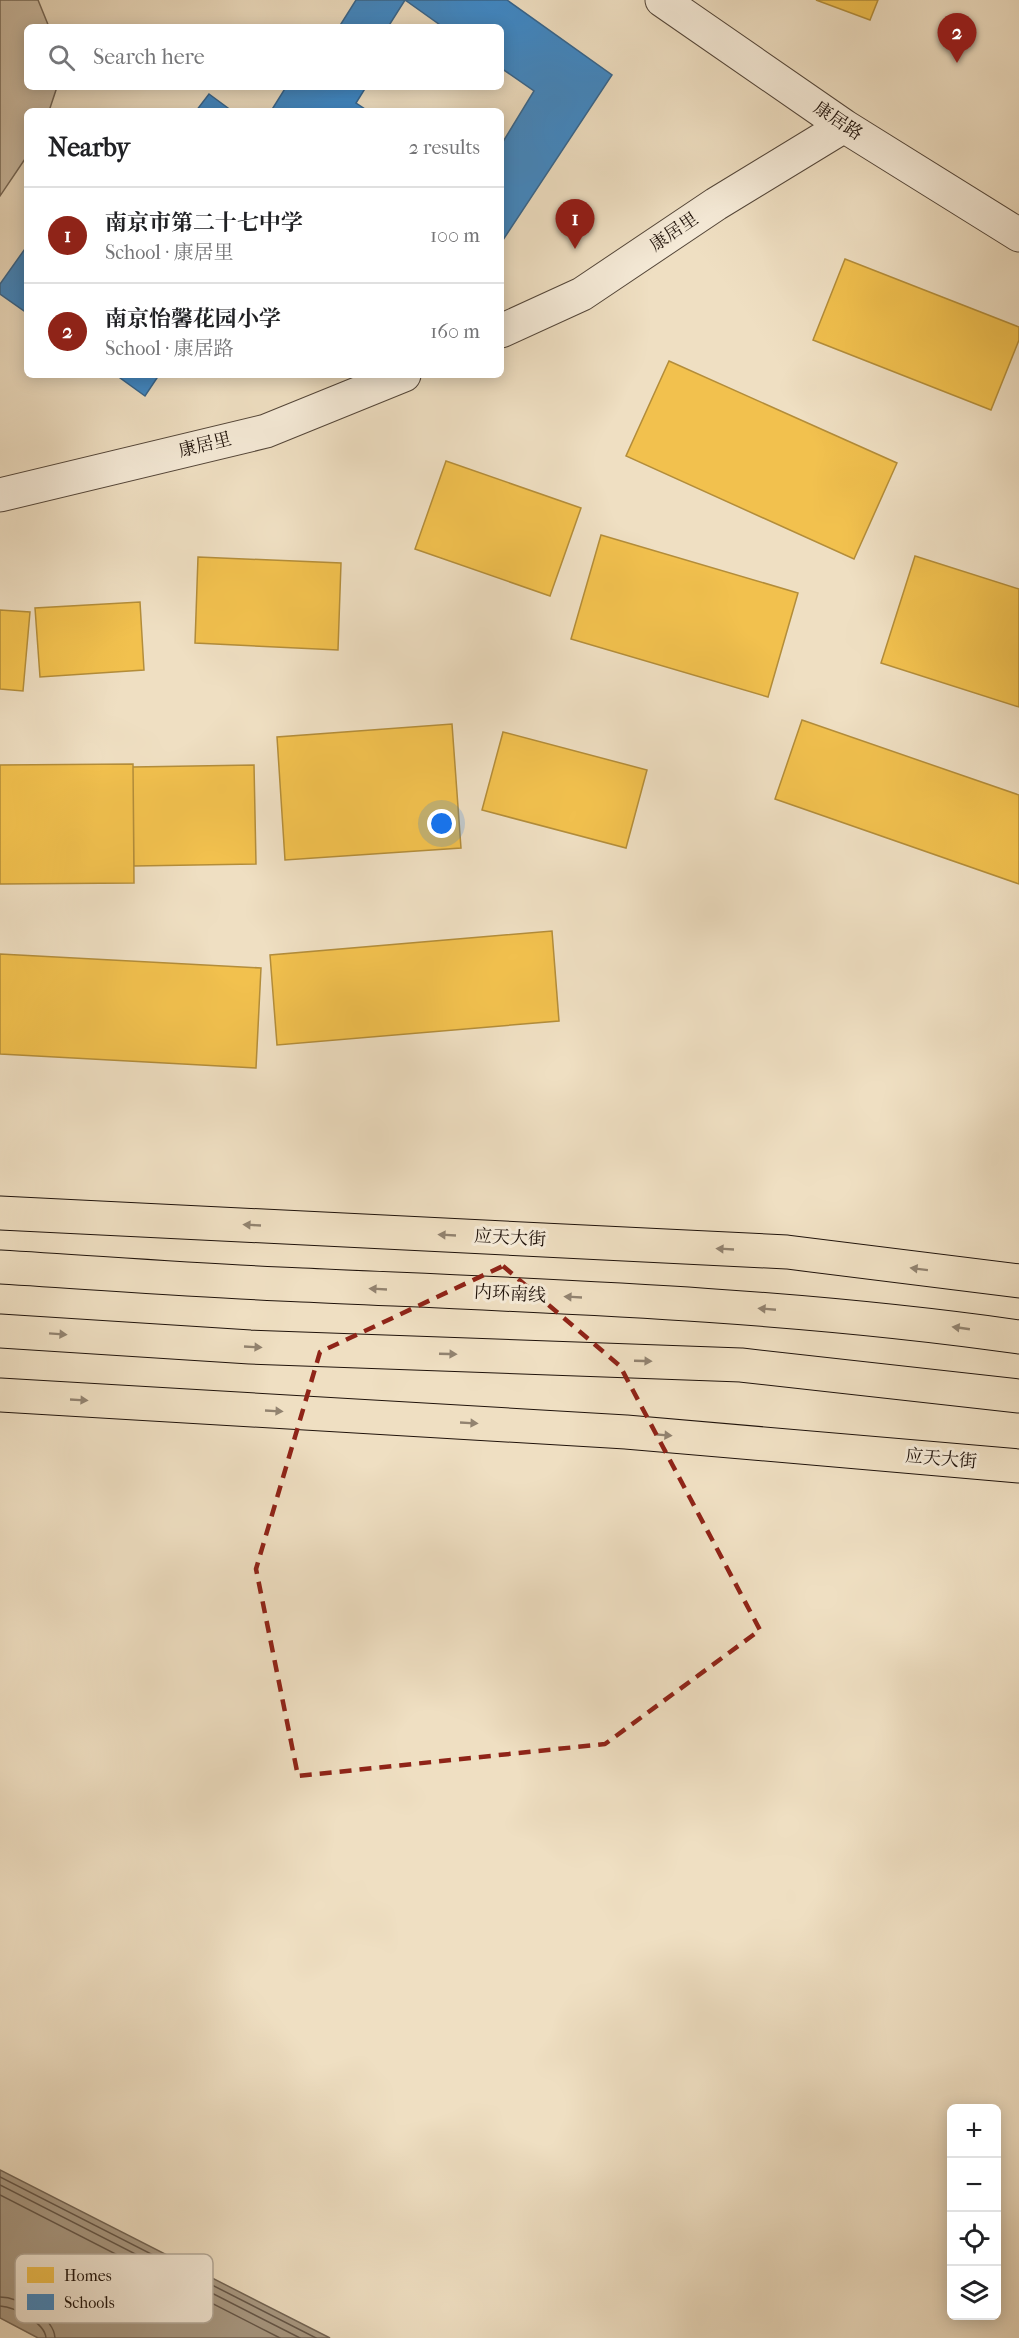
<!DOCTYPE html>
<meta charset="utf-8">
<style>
:root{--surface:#fff;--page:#f6f6f6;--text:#202124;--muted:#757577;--line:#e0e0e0;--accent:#8f2418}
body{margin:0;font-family:"IM FELL French Canon","Noto Serif SC",serif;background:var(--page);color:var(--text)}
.controls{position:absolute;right:18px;bottom:18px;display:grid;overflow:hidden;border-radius:9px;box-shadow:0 3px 15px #0003}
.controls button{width:54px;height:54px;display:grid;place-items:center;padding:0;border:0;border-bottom:2px solid var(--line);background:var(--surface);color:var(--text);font:30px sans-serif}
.you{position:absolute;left:442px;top:824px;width:21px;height:21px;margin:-15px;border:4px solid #fff;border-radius:50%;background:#1a73e8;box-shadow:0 0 0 9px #1a73e833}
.badge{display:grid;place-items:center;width:39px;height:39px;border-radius:50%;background:var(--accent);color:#fff;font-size:20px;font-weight:700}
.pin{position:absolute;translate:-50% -50px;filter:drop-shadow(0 2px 3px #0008)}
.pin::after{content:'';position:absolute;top:32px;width:21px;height:18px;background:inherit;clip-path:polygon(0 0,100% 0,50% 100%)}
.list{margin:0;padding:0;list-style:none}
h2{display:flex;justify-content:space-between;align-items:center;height:78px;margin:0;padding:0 24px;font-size:26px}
h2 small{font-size:20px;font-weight:400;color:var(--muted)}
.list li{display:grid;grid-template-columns:39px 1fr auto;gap:18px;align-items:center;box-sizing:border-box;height:96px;padding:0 24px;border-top:2px solid var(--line)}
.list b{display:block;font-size:22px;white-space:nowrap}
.list p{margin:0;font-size:20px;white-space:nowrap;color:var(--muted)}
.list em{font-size:20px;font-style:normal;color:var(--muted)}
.icon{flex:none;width:33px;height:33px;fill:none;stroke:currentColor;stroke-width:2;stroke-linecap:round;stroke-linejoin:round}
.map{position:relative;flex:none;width:1019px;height:2338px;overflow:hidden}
.search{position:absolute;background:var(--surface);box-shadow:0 3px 15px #0003;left:24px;top:24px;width:480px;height:66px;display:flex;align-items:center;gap:15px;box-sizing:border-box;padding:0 21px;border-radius:9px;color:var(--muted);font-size:22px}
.panel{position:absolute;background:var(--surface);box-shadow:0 3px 15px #0003;left:24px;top:108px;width:480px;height:270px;border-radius:9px}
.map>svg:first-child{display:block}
.grass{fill:#ccbca3;stroke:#766857;stroke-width:1.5}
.water{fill:#a99a84;stroke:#726454;stroke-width:1.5}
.homes{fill:#f2c14e;stroke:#b38d3a;stroke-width:1.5}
.schools{fill:#3f88c5;stroke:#36658d;stroke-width:1.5}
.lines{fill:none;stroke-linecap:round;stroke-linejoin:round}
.shore{stroke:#645648;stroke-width:1.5}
.minor-casing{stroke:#544639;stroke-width:35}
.major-casing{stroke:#20130b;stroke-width:35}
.highway-casing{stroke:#20130b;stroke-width:35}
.minor{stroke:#f5ead7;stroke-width:33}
.major{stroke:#efdfc2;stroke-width:33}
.highway{stroke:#efdfc2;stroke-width:33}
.oneway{fill:#928370}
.marked{fill:none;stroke:#8f2418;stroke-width:4.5;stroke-dasharray:12 8;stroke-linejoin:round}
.labels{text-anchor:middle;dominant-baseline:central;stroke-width:6;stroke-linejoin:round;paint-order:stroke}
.street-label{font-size:18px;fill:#20130b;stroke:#f5ead7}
.key{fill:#f5ead7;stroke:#b5aa9a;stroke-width:1.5}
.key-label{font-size:16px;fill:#20130b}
</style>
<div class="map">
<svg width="1019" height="2338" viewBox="0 0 1019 2338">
<rect width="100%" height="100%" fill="#efdfc2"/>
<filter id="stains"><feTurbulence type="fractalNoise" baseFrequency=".00333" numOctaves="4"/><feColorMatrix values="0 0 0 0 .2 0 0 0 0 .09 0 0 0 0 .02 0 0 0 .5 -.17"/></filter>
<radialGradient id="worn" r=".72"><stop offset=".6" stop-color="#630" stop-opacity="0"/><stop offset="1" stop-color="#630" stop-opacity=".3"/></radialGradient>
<!-- grass -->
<path class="grass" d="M 0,0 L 38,0 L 49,27 L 27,27 L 27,87 L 57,87 L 49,111 L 27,111 L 27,156 L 0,196 Z"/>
<!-- water -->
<path class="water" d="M 0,2170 L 330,2338 L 38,2338 L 0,2318 Z"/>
<!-- homes -->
<path class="homes" d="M 816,0 L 878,0 L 870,20 Z
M 845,259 L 1019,327 L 1019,340 L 991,410 L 813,340 Z
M 669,361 L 897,463 L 854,559 L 626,456 Z
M 446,461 L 581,508 L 550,596 L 415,549 Z
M 601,535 L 798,593 L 768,697 L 571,639 Z
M 915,556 L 1019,589 L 1019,707 L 881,663 Z
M 198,557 L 341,563 L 338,650 L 195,643 Z
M 140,602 L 144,670 L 40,677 L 35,608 Z
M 0,610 L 30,612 L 23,691 L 0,689 Z
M 802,720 L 1019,795 L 1019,884 L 775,799 Z
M 452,724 L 461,848 L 285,860 L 277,737 Z
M 503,732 L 647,770 L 626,848 L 482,810 Z
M 133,764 L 134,883 L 0,884 L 0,765 Z
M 254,765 L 256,864 L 134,866 L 133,767 Z
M 552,931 L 559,1021 L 277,1045 L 270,955 Z
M 0,954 L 261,968 L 256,1068 L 0,1054 Z"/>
<!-- schools -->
<path class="schools" d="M 356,0 L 507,0 L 612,75 L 501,243 L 501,145 L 534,91 L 501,68 L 501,27 L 443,27 L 405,0 L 388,27 L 339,27 Z
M 286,87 L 366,87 L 356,103 L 368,111 L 271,111 Z
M 209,94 L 232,111 L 196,111 Z
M 27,246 L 27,313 L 0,294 L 0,284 Z
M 116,375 L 159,375 L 145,396 Z"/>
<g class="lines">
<!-- shore -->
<path class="shore" d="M 0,2177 L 316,2338
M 0,2185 L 300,2338
M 0,2195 L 280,2338
M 0,2297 C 19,2297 54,2318 55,2338
M 0,2306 C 15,2307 45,2323 46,2338"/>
<defs>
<path id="minor" d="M 662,0 L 844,126 L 1019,235
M 501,331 L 582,294 L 716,204 L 844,126
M 0,495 L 266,431 L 404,375"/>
<path id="major" d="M 0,1213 L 787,1252 L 1019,1281
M 0,1395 L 626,1432 L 1019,1466"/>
<path id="highway" d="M 0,1267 C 101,1273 202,1281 302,1285 C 542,1296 781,1303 1019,1337
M 0,1331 L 250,1347 L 741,1365 L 1019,1396"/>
</defs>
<!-- minor casing -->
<use href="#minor" class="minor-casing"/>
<!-- major casing -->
<use href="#major" class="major-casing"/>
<!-- highway casing -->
<use href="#highway" class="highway-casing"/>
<!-- minor -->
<use href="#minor" class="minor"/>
<!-- major -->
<use href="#major" class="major"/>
<!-- highway -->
<use href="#highway" class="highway"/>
</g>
<!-- one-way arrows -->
<defs><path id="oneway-solid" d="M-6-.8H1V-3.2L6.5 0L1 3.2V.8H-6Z" transform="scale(1.5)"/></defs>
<g class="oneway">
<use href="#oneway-solid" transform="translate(252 1225) rotate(-177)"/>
<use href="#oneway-solid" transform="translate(447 1235) rotate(-177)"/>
<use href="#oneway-solid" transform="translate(725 1249) rotate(-177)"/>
<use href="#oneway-solid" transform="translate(919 1269) rotate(-173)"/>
<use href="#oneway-solid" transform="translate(378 1289) rotate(-177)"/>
<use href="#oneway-solid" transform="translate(573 1297) rotate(-177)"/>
<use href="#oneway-solid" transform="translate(767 1309) rotate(-175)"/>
<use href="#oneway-solid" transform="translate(961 1328) rotate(-172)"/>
<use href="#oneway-solid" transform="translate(58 1334) rotate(4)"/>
<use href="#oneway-solid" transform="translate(253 1347) rotate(3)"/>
<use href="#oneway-solid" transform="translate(448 1354) rotate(2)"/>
<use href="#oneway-solid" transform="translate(643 1361) rotate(2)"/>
<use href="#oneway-solid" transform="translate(79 1400) rotate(3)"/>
<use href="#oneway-solid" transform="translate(274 1411) rotate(3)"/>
<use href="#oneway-solid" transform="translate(469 1423) rotate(3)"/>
<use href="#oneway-solid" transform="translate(663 1435) rotate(5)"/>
</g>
<!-- marked area -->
<path class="marked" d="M 503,1266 L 620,1366 L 760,1630 L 605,1744 L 298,1776 L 256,1569 L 320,1352 Z"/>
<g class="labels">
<!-- street labels -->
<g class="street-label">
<text transform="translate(838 121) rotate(34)">康居路</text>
<text transform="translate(674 232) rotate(-34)">康居里</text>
<text transform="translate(205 445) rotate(-14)">康居里</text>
<text transform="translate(510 1238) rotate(3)">应天大街</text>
<text transform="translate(510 1294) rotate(3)">内环南线</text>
<text transform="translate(941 1459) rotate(5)">应天大街</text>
</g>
</g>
<!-- legend -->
<rect x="15" y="2254" width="198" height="69" rx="9" class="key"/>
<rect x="27" y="2267" width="27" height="16" fill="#f2c14e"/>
<rect x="27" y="2294" width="27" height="16" fill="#3f88c5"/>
<g class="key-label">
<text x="64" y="2281">Homes</text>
<text x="64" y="2308">Schools</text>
</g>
<rect width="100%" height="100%" filter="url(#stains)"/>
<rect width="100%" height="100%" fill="url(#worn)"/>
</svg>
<div class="controls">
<button>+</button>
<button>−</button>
<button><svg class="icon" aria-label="locate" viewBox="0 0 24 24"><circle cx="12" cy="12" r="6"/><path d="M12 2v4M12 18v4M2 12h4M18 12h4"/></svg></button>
<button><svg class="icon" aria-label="layers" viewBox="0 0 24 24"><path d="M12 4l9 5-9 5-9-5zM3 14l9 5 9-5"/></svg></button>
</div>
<div class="you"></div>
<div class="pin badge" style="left:575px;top:249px">1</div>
<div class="pin badge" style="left:957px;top:63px">2</div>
<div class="search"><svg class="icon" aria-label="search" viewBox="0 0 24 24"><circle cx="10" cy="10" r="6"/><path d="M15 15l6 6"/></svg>Search here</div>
<section class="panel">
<h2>Nearby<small>2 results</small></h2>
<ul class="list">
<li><span class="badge">1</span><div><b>南京市第二十七中学</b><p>School · 康居里</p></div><em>100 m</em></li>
<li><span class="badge">2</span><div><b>南京怡馨花园小学</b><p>School · 康居路</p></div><em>160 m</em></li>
</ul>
</section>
</div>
